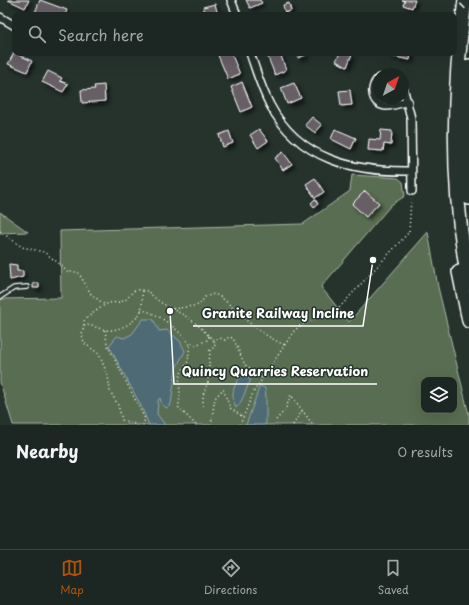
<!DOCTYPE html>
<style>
:root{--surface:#1c2622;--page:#29322f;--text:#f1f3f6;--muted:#a0a5a5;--line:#3a4340;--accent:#b45309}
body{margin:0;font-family:"Playpen Sans",sans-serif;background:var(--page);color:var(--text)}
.controls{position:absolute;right:12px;bottom:12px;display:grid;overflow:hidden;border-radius:8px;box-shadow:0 4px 16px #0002}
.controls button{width:36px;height:36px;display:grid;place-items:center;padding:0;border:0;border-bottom:1px solid var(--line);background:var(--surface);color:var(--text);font:20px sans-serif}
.compass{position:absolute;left:373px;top:68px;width:36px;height:36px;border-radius:50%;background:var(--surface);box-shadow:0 4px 16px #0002;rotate:40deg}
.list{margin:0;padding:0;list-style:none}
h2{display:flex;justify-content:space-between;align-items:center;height:52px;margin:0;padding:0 16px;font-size:17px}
h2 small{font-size:13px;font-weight:400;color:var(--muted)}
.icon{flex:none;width:22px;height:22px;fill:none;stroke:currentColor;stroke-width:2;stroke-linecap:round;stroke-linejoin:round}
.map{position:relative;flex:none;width:469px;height:425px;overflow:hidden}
.search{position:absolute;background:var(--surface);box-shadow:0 4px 16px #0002;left:12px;right:12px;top:12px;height:44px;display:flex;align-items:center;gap:10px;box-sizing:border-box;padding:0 14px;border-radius:8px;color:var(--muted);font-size:15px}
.sheet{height:124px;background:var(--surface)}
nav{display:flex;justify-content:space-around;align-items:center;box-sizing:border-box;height:56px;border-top:1px solid var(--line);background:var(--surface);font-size:11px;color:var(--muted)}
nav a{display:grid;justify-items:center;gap:2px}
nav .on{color:var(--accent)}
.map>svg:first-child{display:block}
.green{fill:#596d51;stroke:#acb6a8;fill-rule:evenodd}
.water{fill:#4e6b74;stroke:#95a6ac}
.building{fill:#685f66;stroke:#fff;filter:url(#shadow)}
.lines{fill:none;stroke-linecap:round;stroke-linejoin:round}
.service-casing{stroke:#fff;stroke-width:6}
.minor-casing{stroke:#fff;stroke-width:10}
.motorway-casing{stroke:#fff;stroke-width:16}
.path{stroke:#fff;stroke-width:1.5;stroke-dasharray:1 3;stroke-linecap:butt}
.service{stroke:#26332d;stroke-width:3.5}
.minor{stroke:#26332d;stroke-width:7}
.motorway{stroke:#26332d;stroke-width:13}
.tertiary-bridge-casing{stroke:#fff;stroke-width:12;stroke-linecap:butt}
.tertiary-bridge{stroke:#26332d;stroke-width:9}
.leader{fill:none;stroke:#fff;stroke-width:1.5}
.callout-dot{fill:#fff;stroke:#26332d;stroke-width:1.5}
.callout-label{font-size:13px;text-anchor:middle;font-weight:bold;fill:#fff;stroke:#26332d;stroke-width:3;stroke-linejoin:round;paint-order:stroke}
</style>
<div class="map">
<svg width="469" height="425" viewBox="0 0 469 425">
<defs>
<filter id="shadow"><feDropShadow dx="3" dy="3" stdDeviation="2" flood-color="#0009"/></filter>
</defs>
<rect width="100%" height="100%" fill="#26332d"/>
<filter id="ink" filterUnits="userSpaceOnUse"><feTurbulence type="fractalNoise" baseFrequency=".025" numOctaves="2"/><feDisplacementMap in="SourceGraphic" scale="8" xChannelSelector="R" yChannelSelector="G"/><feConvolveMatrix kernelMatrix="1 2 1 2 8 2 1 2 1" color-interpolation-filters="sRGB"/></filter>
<g filter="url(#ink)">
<!-- green -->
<path class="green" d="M 352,175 L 398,178 L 403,182 L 405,196 L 391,205 L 321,287 L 349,322 L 428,232 L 438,287 L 469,415 L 469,425 L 13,425 L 0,382 L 0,299 L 61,298 L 60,231 L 303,224 L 350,191 ZM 424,380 L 454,380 L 454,410 L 424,410 Z
M 0,212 L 28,232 L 0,233 Z"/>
<!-- water -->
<path class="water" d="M 143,319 L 153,319 L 159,331 L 167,330 L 180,341 L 185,351 L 176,368 L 171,404 L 167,408 L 162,405 L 160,398 L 158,400 L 157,414 L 165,425 L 149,425 L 140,404 L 109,346 L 117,336 L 124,338 L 132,334 Z
M 242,375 L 251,380 C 245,389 244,400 236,408 C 230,393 233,387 242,375 Z
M 261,386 L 265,388 L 266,397 L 266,423 L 264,425 L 246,425 L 259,388 Z"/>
<!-- building -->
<path class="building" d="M 8,0 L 29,0 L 25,8 Z
M 40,0 L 67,10 L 65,15 L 34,15 Z
M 246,0 L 260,0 L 262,3 L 250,8 Z
M 402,0 L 415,0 L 412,8 L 403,5 L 405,1 Z
M 289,3 L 291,11 L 285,13 L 283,5 Z
M 215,4 L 218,15 L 205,15 L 203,7 Z
M 14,53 L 32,61 L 27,72 L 8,64 Z
M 217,53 L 231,53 L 240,74 L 228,79 Z
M 271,53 L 280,53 L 286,70 L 275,75 L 267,55 Z
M 297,53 L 305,53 L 306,55 L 298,58 Z
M 340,53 L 352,54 L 347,67 L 336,61 Z
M 391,53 L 411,53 L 410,60 L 390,56 Z
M 48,71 L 62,78 L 60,81 L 68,84 L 63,92 L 42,82 Z
M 242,82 L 252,107 L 241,112 L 231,87 Z
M 294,83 L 301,98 L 287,104 L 281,88 Z
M 104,85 L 105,101 L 82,103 L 81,90 L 95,89 L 94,86 Z
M 350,90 L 352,105 L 341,106 L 339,91 Z
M 312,117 L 322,125 L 315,133 L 305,125 Z
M 259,129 L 268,141 L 258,148 L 250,135 Z
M 335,129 L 356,138 L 351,149 L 331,139 Z
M 381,130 L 392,131 L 391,145 L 384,144 L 383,151 L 368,150 L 369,139 L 380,140 Z
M 229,131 L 233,143 L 223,147 L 219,135 Z
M 283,152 L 292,164 L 283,170 L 275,158 Z
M 315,178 L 324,192 L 315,198 L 306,184 Z
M 365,191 L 379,203 L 366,217 L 352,204 Z
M 315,199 L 318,204 L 314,207 L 311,203 Z
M 9,264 L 17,265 L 17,271 L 23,271 L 23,277 L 10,280 Z
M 33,283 L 39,283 L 39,288 L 33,288 Z"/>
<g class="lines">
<defs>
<path id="service" d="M 0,297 L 14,288 L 27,287"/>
<path id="minor" d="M 231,0 L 237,15
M 0,17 L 15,26
M 250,53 C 256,70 261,88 270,105 C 299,160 354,172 411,171
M 379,78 C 369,86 371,105 386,106 C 393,106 401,103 408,101
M 403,87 L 411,118 L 412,191"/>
<path id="motorway" d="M 465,0 C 452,94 451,190 469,284
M 469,66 L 466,139 L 469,198
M 459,272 L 469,321"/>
</defs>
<!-- service casing -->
<use href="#service" class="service-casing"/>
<!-- minor casing -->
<use href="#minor" class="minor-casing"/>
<!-- motorway casing -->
<use href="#motorway" class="motorway-casing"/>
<!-- path -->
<path class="path" d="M 0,231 L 22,247 L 44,252 L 61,265 L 67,272 L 78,272 L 91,294 L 105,305
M 173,309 L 199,305 L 205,297 L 214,294 C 225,298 231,307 240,315 C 254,327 268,338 285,345
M 141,310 C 156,311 182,332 190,345
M 84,325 L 84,321 C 87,317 105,304 109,303 C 114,302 120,303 125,300 C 129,298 131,291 136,290 C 139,289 145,291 148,291 C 161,307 180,310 195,323 C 202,328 207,335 214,340 L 220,338 L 225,340 L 229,337 L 233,338 L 245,365 L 260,374 L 262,379
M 105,330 L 107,344 L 145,419 L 143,425
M 238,375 L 245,365
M 203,406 L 203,395 L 208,382 L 210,350 L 215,347 L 214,340
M 276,420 L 285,410 L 291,395 L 313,425
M 138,425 L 122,420 L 118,405 L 110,391 L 108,376 L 99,354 L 84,343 L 82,334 L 84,325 C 92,325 97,328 105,330 C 116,332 135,323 140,313 C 143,306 142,298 142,291
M 196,425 L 178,407 C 182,395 178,385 180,375 C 182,370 186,366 188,361 C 189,355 188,349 192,343 L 196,345 L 207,340 L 209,336
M 211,425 L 215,398 L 223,389 L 230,408 L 243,417
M 240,425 L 253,393 L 294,331 L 301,325 L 339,308 L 409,232 L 411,199
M 293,425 L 302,411"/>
<!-- service -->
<use href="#service" class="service"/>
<!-- minor -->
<use href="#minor" class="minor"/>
<!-- motorway -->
<use href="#motorway" class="motorway"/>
<defs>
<path id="tertiary-bridge" d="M 464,0 L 469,5"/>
</defs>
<!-- tertiary-bridge casing -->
<use href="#tertiary-bridge" class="tertiary-bridge-casing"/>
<!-- tertiary-bridge -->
<use href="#tertiary-bridge" class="tertiary-bridge"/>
</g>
</g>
<!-- callouts -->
<path class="leader" d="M373 260L363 326H193M170 311L174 384H377"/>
<g class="callout-dot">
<circle cx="373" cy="260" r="4"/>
<circle cx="170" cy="311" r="4"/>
</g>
<g class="callout-label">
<text x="278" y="318">Granite Railway Incline</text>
<text x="275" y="376">Quincy Quarries Reservation</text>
</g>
</svg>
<div class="controls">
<button><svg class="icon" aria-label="layers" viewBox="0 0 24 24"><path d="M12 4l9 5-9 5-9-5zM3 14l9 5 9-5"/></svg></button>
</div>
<svg class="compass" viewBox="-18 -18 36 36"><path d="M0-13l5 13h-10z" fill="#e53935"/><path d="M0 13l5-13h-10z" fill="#a0a5a5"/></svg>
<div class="search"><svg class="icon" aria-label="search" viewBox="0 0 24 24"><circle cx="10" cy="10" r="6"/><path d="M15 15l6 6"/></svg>Search here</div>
</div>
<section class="sheet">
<h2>Nearby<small>0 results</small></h2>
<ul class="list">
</ul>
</section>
<nav>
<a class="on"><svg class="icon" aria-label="map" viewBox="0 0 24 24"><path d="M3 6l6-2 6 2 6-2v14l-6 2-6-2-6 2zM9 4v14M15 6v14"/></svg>Map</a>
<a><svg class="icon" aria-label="directions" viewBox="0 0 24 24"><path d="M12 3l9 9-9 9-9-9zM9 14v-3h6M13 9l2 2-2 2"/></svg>Directions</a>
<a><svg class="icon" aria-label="saved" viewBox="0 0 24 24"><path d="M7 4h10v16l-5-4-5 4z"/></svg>Saved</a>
</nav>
